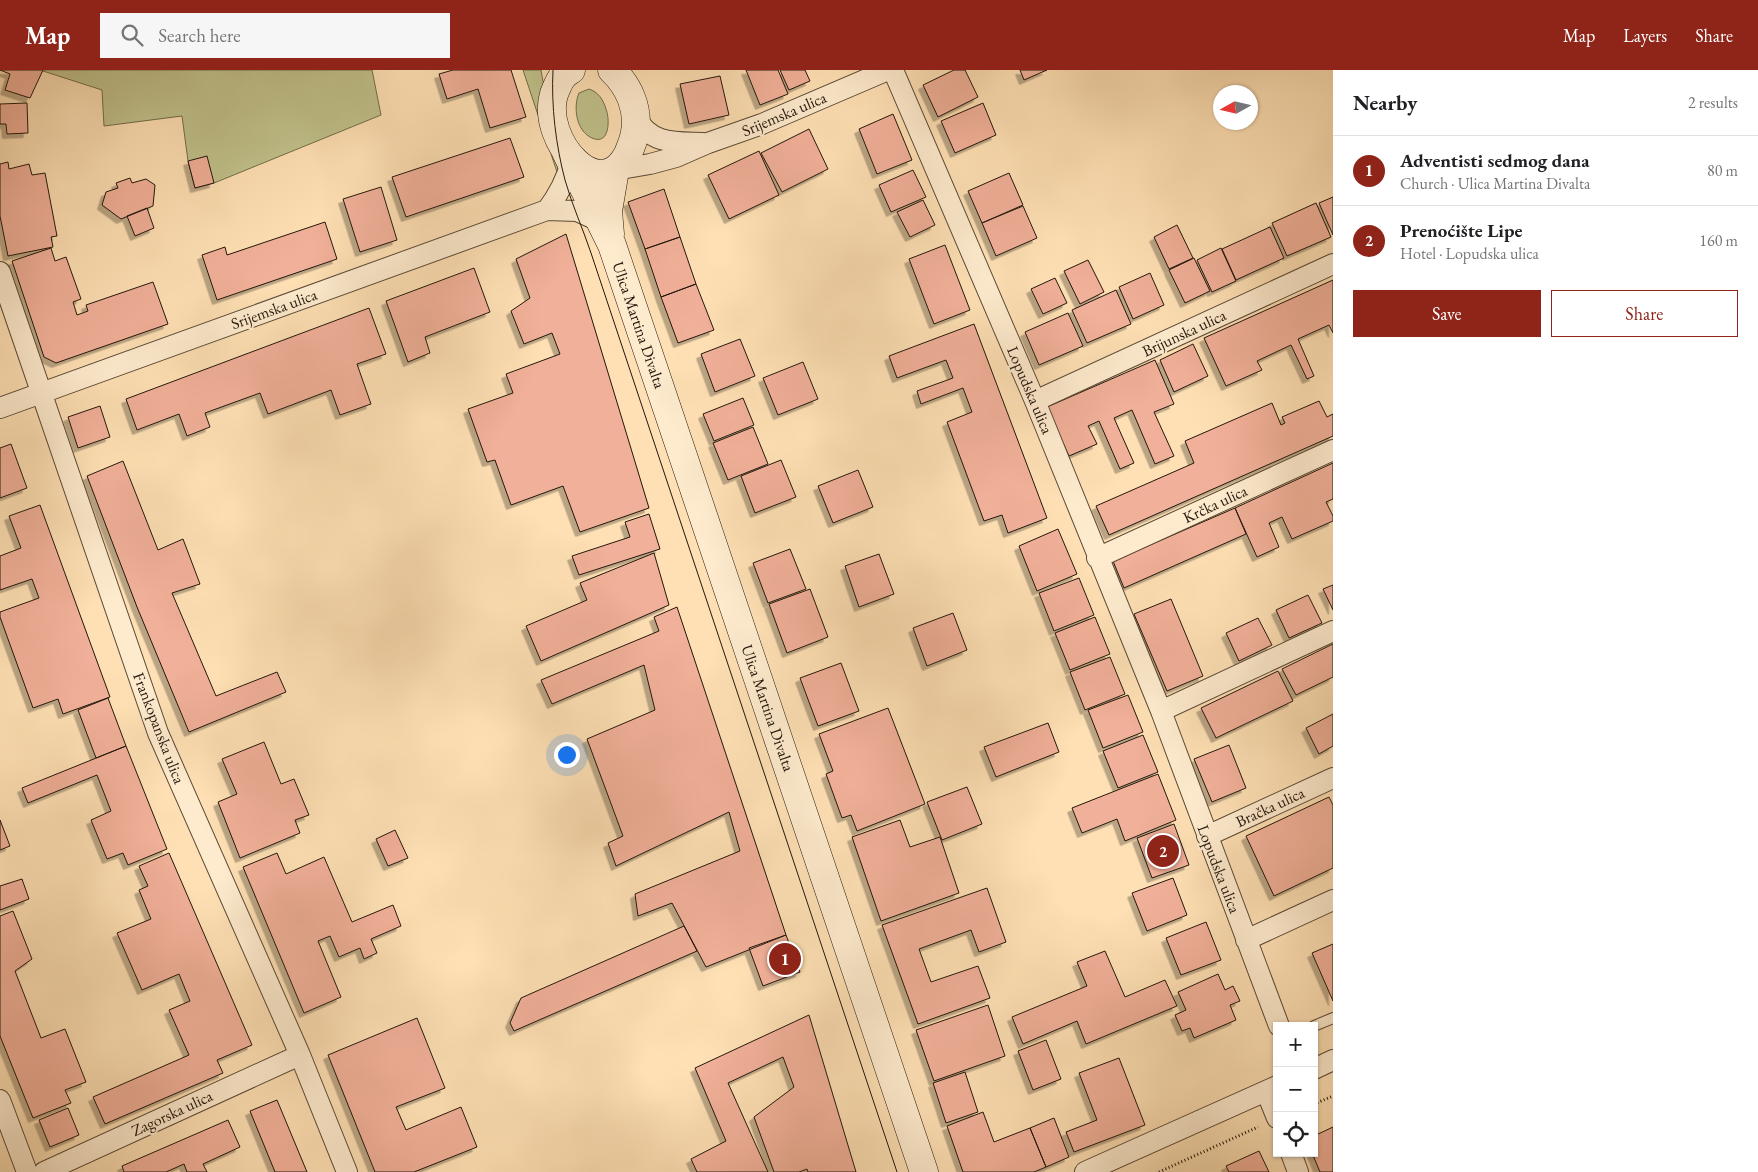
<!DOCTYPE html>
<meta charset="utf-8">
<style>
:root{--surface:#fff;--page:#f6f6f6;--text:#202124;--muted:#757577;--line:#e0e0e0;--accent:#8f2418}
body{margin:0;font-family:"EB Garamond",serif;background:var(--page);color:var(--text)}
.controls{position:absolute;right:15px;bottom:15px;display:grid;overflow:hidden;border-radius:0px;box-shadow:0 1px 4px #0004}
.controls button{width:45px;height:45px;display:grid;place-items:center;padding:0;border:0;border-bottom:1px solid var(--line);background:var(--surface);color:var(--text);font:25px sans-serif}
.compass{position:absolute;left:1213px;top:15px;width:45px;height:45px;border-radius:50%;background:var(--surface);box-shadow:0 1px 4px #0004;rotate:262deg}
.you{position:absolute;left:566px;top:684px;width:18px;height:18px;margin:-12px;border:4px solid #fff;border-radius:50%;background:#1a73e8;box-shadow:0 0 0 8px #1a73e833}
.badge{display:grid;place-items:center;width:32px;height:32px;border-radius:50%;background:var(--accent);color:#fff;font-size:16px;font-weight:700}
.pin{position:absolute;translate:-50% -50%;border:2px solid #fff;box-shadow:0 1px 5px #0006}
.list{margin:0;padding:0;list-style:none}
h2{display:flex;justify-content:space-between;align-items:center;height:65px;margin:0;padding:0 20px;font-size:21px}
h2 small{font-size:16px;font-weight:400;color:var(--muted)}
.list li{display:grid;grid-template-columns:32px 1fr auto;gap:15px;align-items:center;box-sizing:border-box;height:70px;padding:0 20px;border-top:1px solid var(--line)}
.list b{display:block;font-size:19px;white-space:nowrap}
.list p{margin:0;font-size:16px;white-space:nowrap;color:var(--muted)}
.list em{font-size:16px;font-style:normal;color:var(--muted)}
.actions{display:flex;gap:10px;padding:15px 20px}
.actions a{flex:1;padding:11px 0;border:1px solid var(--accent);border-radius:0px;text-align:center;font-size:18px;color:var(--accent)}
.actions .main{background:var(--accent);color:#fff}
.icon{flex:none;width:28px;height:28px;fill:none;stroke:currentColor;stroke-width:2;stroke-linecap:round;stroke-linejoin:round}
.map{position:relative;flex:none;width:1333px;height:1102px;overflow:hidden}
header{display:flex;align-items:center;gap:30px;box-sizing:border-box;height:70px;padding:0 25px;background:var(--accent);color:#fff}
header strong{font-size:24px}
nav{display:flex;gap:28px;margin-inline-start:auto;font-size:18px}
.search{width:350px;height:45px;background:var(--page);display:flex;align-items:center;gap:12px;box-sizing:border-box;padding:0 18px;border-radius:0px;color:var(--muted);font-size:19px}
main{display:flex}
aside{flex:1;background:var(--surface)}
.map>svg:first-child{display:block}
.green{fill:#c1c28c;stroke:#726c4c}
.building{fill:#f1b099;stroke:#23170c;filter:url(#shadow)}
.lines{fill:none;stroke-linecap:round;stroke-linejoin:round}
.lane-casing{stroke:#5a4936;stroke-width:12}
.street-casing{stroke:#5a4936;stroke-width:22}
.secondary-casing{stroke:#23170c;stroke-width:29}
.path{stroke:#23170c;stroke-width:3;stroke-dasharray:1 2.5;stroke-linecap:butt}
.lane{stroke:#feebce;stroke-width:10}
.street{stroke:#feebce;stroke-width:20}
.secondary{stroke:#feebce;stroke-width:28}
.tram{stroke:#23170c;stroke-width:1}
.labels{text-anchor:middle;dominant-baseline:central;stroke-width:4;stroke-linejoin:round;paint-order:stroke}
.street-label{font-size:16px;fill:#23170c;stroke:#feebce}
</style>
<header>
<strong>Map</strong>
<div class="search"><svg class="icon" aria-label="search" viewBox="0 0 24 24"><circle cx="10" cy="10" r="6"/><path d="M15 15l6 6"/></svg>Search here</div>
<nav><a>Map</a><a>Layers</a><a>Share</a></nav>
</header>
<main>
<div class="map">
<svg width="1333" height="1102" viewBox="0 0 1333 1102">
<defs>
<filter id="shadow"><feDropShadow dx="-4.5" dy="4.5" stdDeviation="0" flood-color="#0004"/></filter>
</defs>
<rect width="100%" height="100%" fill="#fee0b4"/>
<filter id="stains"><feTurbulence type="fractalNoise" baseFrequency=".004" numOctaves="4"/><feColorMatrix values="0 0 0 0 .2 0 0 0 0 .09 0 0 0 0 .02 0 0 0 .5 -.17"/></filter>
<radialGradient id="worn" r=".72"><stop offset=".6" stop-color="#630" stop-opacity="0"/><stop offset="1" stop-color="#630" stop-opacity=".3"/></radialGradient>
<!-- green -->
<path class="green" d="M 43,0 L 372,0 L 381,45 L 214,113 L 195,118 L 188,91 L 182,46 L 104,56 L 102,20 L 43,1 Z
M 523,0 L 541,0 L 559,101 L 557,102 Z
M 589,19 C 598,22 603,29 606,39 C 610,49 610,76 592,68 C 576,61 573,37 579,23 Z"/>
<!-- building -->
<path class="building" d="M 0,0 L 43,0 L 30,28 L 5,20 L 10,4 Z
M 453,0 L 511,0 L 526,47 L 490,58 L 478,19 L 447,29 L 439,4 Z
M 746,0 L 778,0 L 788,24 L 760,35 Z
M 780,0 L 805,0 L 810,11 L 789,20 Z
M 954,0 L 965,0 L 978,27 L 938,47 L 923,15 Z
M 1020,0 L 1047,0 L 1024,10 Z
M 720,6 L 729,45 L 689,54 L 680,14 Z
M 27,33 L 28,63 L 7,64 L 6,54 L 0,54 L 0,34 Z
M 983,33 L 996,65 L 955,83 L 941,51 Z
M 893,44 L 912,90 L 877,104 L 859,59 Z
M 809,59 L 828,99 L 782,122 L 761,83 Z
M 510,68 L 524,107 L 406,147 L 392,107 Z
M 759,81 L 779,125 L 729,149 L 708,105 Z
M 207,86 L 214,113 L 195,118 L 188,91 Z
M 8,92 L 9,99 L 29,94 L 32,105 L 45,103 L 57,166 L 51,167 L 53,177 L 8,186 L 0,146 L 0,94 Z
M 913,100 L 926,127 L 891,142 L 879,115 Z
M 1009,103 L 1023,135 L 982,153 L 968,121 Z
M 130,108 L 132,113 L 146,109 L 155,115 L 153,136 L 121,149 L 102,135 L 106,122 L 118,118 L 116,113 Z
M 381,117 L 397,170 L 360,182 L 343,129 Z
M 664,119 L 680,167 L 645,179 L 628,132 Z
M 1333,127 L 1333,165 L 1319,133 Z
M 923,130 L 935,155 L 910,167 L 897,142 Z
M 1316,133 L 1331,167 L 1287,186 L 1272,153 Z
M 1023,136 L 1037,168 L 996,186 L 982,153 Z
M 147,138 L 154,158 L 135,166 L 127,146 Z
M 325,152 L 337,189 L 217,230 L 202,185 L 225,177 L 227,185 Z
M 1177,155 L 1193,188 L 1169,199 L 1154,167 Z
M 1270,157 L 1284,188 L 1236,210 L 1222,179 Z
M 566,164 L 649,438 L 580,462 L 563,416 L 511,435 L 495,390 L 487,392 L 468,339 L 513,323 L 506,304 L 560,284 L 552,263 L 524,274 L 511,241 L 530,228 L 516,189 Z
M 680,167 L 696,214 L 661,227 L 645,179 Z
M 945,175 L 970,240 L 934,254 L 909,189 Z
M 51,178 L 55,191 L 66,187 L 81,229 L 73,232 L 77,245 L 88,241 L 86,235 L 153,212 L 168,254 L 56,293 L 44,287 L 12,191 Z
M 1221,178 L 1236,211 L 1212,222 L 1197,190 Z
M 1194,188 L 1210,221 L 1185,233 L 1169,200 Z
M 1088,190 L 1104,222 L 1080,234 L 1064,201 Z
M 474,198 L 490,242 L 425,267 L 430,283 L 408,292 L 386,231 Z
M 1150,203 L 1164,235 L 1133,249 L 1119,217 Z
M 1055,208 L 1067,233 L 1043,244 L 1031,219 Z
M 1333,210 L 1333,263 L 1329,255 L 1298,269 L 1314,306 L 1307,309 L 1291,275 L 1257,291 L 1262,300 L 1226,316 L 1204,268 Z
M 696,214 L 714,260 L 678,273 L 661,227 Z
M 1116,220 L 1131,254 L 1087,273 L 1072,240 Z
M 369,238 L 386,284 L 357,294 L 371,334 L 340,345 L 331,320 L 268,344 L 260,323 L 205,343 L 210,357 L 187,366 L 179,344 L 137,360 L 126,329 Z
M 1068,243 L 1083,276 L 1039,295 L 1025,262 Z
M 974,254 L 1047,448 L 1008,463 L 1002,445 L 984,451 L 947,352 L 972,342 L 963,318 L 921,334 L 917,321 L 953,308 L 946,290 L 897,308 L 889,286 Z
M 740,269 L 755,306 L 715,322 L 701,284 Z
M 1193,274 L 1208,306 L 1174,322 L 1160,290 Z
M 1155,290 L 1174,334 L 1154,342 L 1174,386 L 1155,394 L 1132,340 L 1114,348 L 1134,393 L 1120,399 L 1099,351 L 1088,356 L 1097,374 L 1069,386 L 1047,337 Z
M 803,292 L 818,329 L 778,345 L 763,308 Z
M 743,328 L 754,355 L 714,371 L 703,344 Z
M 1319,331 L 1327,347 L 1333,344 L 1333,366 L 1109,465 L 1096,436 L 1194,393 L 1185,371 L 1272,333 L 1281,355 L 1285,353 L 1282,347 Z
M 100,336 L 110,367 L 78,378 L 68,347 Z
M 753,357 L 768,394 L 728,410 L 713,373 Z
M 11,374 L 27,418 L 0,428 L 0,378 Z
M 781,390 L 796,427 L 755,443 L 741,406 Z
M 123,391 L 158,480 L 183,469 L 200,514 L 172,523 L 216,626 L 277,602 L 286,622 L 189,662 L 137,537 L 87,406 Z
M 1333,393 L 1333,429 L 1326,432 L 1333,446 L 1333,451 L 1292,469 L 1282,447 L 1269,453 L 1279,477 L 1257,487 L 1235,438 Z
M 858,400 L 873,437 L 833,453 L 818,416 Z
M 40,435 L 110,627 L 63,644 L 58,629 L 33,638 L 0,547 L 0,542 L 39,528 L 32,509 L 0,520 L 0,486 L 21,478 L 9,446 Z
M 1235,438 L 1246,464 L 1124,518 L 1113,491 Z
M 649,444 L 660,479 L 579,505 L 572,486 L 630,467 L 625,452 Z
M 1058,459 L 1077,504 L 1037,521 L 1019,476 Z
M 790,479 L 806,519 L 768,533 L 753,493 Z
M 654,483 L 669,535 L 541,591 L 526,556 L 587,530 L 580,513 Z
M 879,484 L 894,524 L 859,537 L 845,496 Z
M 1079,508 L 1094,545 L 1054,561 L 1039,523 Z
M 1333,515 L 1333,540 L 1323,519 Z
M 810,519 L 828,567 L 787,583 L 769,534 Z
M 1308,525 L 1322,553 L 1289,568 L 1276,540 Z
M 1171,529 L 1203,606 L 1167,621 L 1134,544 Z
M 677,537 L 786,865 L 706,897 L 672,833 L 638,846 L 635,824 L 740,781 L 729,742 L 616,796 L 608,773 L 623,766 L 587,669 L 655,640 L 644,595 L 552,634 L 541,610 L 659,561 L 654,547 Z
M 953,543 L 967,580 L 927,596 L 913,558 Z
M 1095,547 L 1110,584 L 1070,600 L 1055,563 Z
M 1258,548 L 1272,575 L 1239,591 L 1226,563 Z
M 1333,574 L 1333,607 L 1296,625 L 1282,599 Z
M 1110,587 L 1125,624 L 1085,640 L 1070,602 Z
M 841,593 L 859,641 L 818,656 L 800,608 Z
M 1278,601 L 1293,631 L 1216,668 L 1201,638 Z
M 1128,625 L 1143,662 L 1103,678 L 1088,640 Z
M 108,628 L 126,676 L 96,688 L 78,640 Z
M 888,638 L 925,734 L 857,761 L 851,745 L 842,748 L 826,704 L 833,701 L 819,664 Z
M 1333,644 L 1333,676 L 1319,684 L 1306,658 Z
M 1048,653 L 1059,682 L 996,707 L 984,677 Z
M 1143,665 L 1158,702 L 1118,718 L 1103,681 Z
M 264,672 L 281,714 L 294,709 L 309,745 L 295,750 L 300,763 L 240,788 L 218,732 L 237,724 L 222,689 Z
M 1229,675 L 1246,718 L 1212,732 L 1194,689 Z
M 126,676 L 167,779 L 128,795 L 123,783 L 107,789 L 91,750 L 111,741 L 97,705 L 28,733 L 22,718 Z
M 1158,704 L 1176,750 L 1125,771 L 1117,749 L 1082,763 L 1072,738 Z
M 967,717 L 982,754 L 942,770 L 927,732 Z
M 1329,727 L 1333,735 L 1333,798 L 1274,826 L 1246,766 Z
M 0,750 L 10,776 L 0,780 Z
M 900,750 L 910,777 L 940,767 L 959,823 L 881,851 L 852,767 Z
M 1174,754 L 1189,795 L 1152,808 L 1137,768 Z
M 395,760 L 408,788 L 388,796 L 376,769 Z
M 169,783 L 252,975 L 217,990 L 223,1003 L 105,1054 L 93,1027 L 189,985 L 169,940 L 190,931 L 179,904 L 142,920 L 117,863 L 151,849 L 139,820 L 148,816 L 139,796 Z
M 277,783 L 286,804 L 324,787 L 352,852 L 393,835 L 401,856 L 371,869 L 377,883 L 364,889 L 360,878 L 339,887 L 330,866 L 318,871 L 341,927 L 304,943 L 243,797 Z
M 1173,808 L 1187,845 L 1147,861 L 1132,823 Z
M 22,809 L 29,829 L 0,840 L 0,816 Z
M 987,818 L 1006,872 L 979,882 L 971,860 L 919,879 L 931,912 L 978,896 L 990,928 L 918,954 L 882,855 Z
M 13,841 L 32,889 L 15,901 L 41,968 L 65,959 L 86,1012 L 65,1020 L 71,1033 L 33,1048 L 0,966 L 0,846 Z
M 1206,852 L 1221,890 L 1181,905 L 1166,868 Z
M 684,856 L 697,881 L 514,961 L 510,953 L 521,928 Z
M 786,865 L 800,902 L 763,916 L 749,878 Z
M 1333,874 L 1333,931 L 1312,883 Z
M 1105,881 L 1125,927 L 1165,910 L 1177,936 L 1086,974 L 1077,951 L 1023,974 L 1012,947 L 1087,916 L 1077,892 Z
M 1218,904 L 1225,920 L 1233,916 L 1240,931 L 1230,935 L 1236,950 L 1194,968 L 1190,958 L 1182,961 L 1175,945 L 1186,940 L 1178,922 Z
M 988,935 L 1005,986 L 934,1011 L 916,960 Z
M 809,945 L 856,1102 L 808,1102 L 807,1099 L 799,1102 L 774,1102 L 754,1047 L 794,1017 L 783,987 L 728,1013 L 768,1102 L 697,1102 L 691,1089 L 726,1071 L 695,998 Z
M 417,948 L 445,1018 L 396,1037 L 406,1060 L 461,1037 L 477,1077 L 414,1102 L 375,1102 L 328,985 Z
M 1046,970 L 1061,1009 L 1033,1020 L 1018,981 Z
M 1119,988 L 1145,1055 L 1074,1082 L 1066,1062 L 1097,1050 L 1079,1003 Z
M 965,1002 L 978,1042 L 946,1053 L 933,1013 Z
M 277,1030 L 307,1102 L 275,1102 L 250,1041 Z
M 68,1038 L 79,1065 L 50,1077 L 39,1050 Z
M 983,1042 L 994,1072 L 1030,1058 L 1046,1097 L 1034,1102 L 963,1102 L 947,1056 Z
M 1054,1048 L 1069,1087 L 1046,1097 L 1030,1058 Z
M 228,1050 L 240,1077 L 203,1094 L 207,1102 L 187,1102 L 184,1094 L 166,1102 L 124,1102 L 122,1096 Z
M 1333,1057 L 1333,1102 L 1320,1102 L 1312,1083 L 1314,1083 L 1314,1066 Z
M 1259,1081 L 1269,1102 L 1229,1102 L 1226,1096 Z"/>
<g class="lines">
<defs>
<path id="lane" d="M 1314,956 L 1333,948"/>
<path id="street" d="M 893,0 L 1035,331 L 1161,641 L 1279,956
M 636,47 C 650,75 676,72 703,73
M 571,92 C 566,111 559,124 547,140 L 577,141 L 601,152
M 615,100 L 650,94 L 676,87 L 708,73 L 762,54 L 888,0
M 0,202 L 158,663 L 300,985 L 347,1102
M 1035,331 L 1333,194
M 0,338 L 547,140
M 1097,488 L 1333,380
M 1161,641 L 1333,561
M 1207,766 L 1333,708
M 1246,870 L 1333,830
M 1314,999 L 1333,990
M 1266,1021 L 1277,1048
M 0,1030 L 27,1102
M 1291,1083 L 1298,1102
M 44,1102 L 300,985
M 1085,1102 L 1277,1016"/>
<path id="secondary" d="M 571,0 C 561,5 558,14 554,24 C 540,70 600,138 628,84 C 631,76 634,70 635,62 C 639,39 629,16 612,0
M 566,82 L 612,175 L 924,1102
M 610,164 L 608,141 L 615,100"/>
</defs>
<!-- lane casing -->
<use href="#lane" class="lane-casing"/>
<!-- street casing -->
<use href="#street" class="street-casing"/>
<!-- secondary casing -->
<use href="#secondary" class="secondary-casing"/>
<!-- path -->
<path class="path" d="M 1314,1034 L 1333,1026
M 1159,1102 L 1258,1057"/>
<!-- lane -->
<use href="#lane" class="lane"/>
<!-- street -->
<use href="#street" class="street"/>
<!-- secondary -->
<use href="#secondary" class="secondary"/>
<!-- tram -->
<path class="tram" d="M 553,0 C 551,36 556,76 565,110 C 572,135 583,159 591,183 L 897,1102"/>
</g>
<g class="labels">
<!-- street labels -->
<g class="street-label">
<text transform="translate(784 44) rotate(-23)">Srijemska ulica</text>
<text transform="translate(274 239) rotate(-20)">Srijemska ulica</text>
<text transform="translate(639 255) rotate(71)">Ulica Martina Divalta</text>
<text transform="translate(1184 263) rotate(-25)">Brijunska ulica</text>
<text transform="translate(1030 320) rotate(67)">Lopudska ulica</text>
<text transform="translate(1215 434) rotate(-25)">Krčka ulica</text>
<text transform="translate(768 638) rotate(71)">Ulica Martina Divalta</text>
<text transform="translate(159 658) rotate(69)">Frankopanska ulica</text>
<text transform="translate(1270 737) rotate(-25)">Bračka ulica</text>
<text transform="translate(1219 799) rotate(69)">Lopudska ulica</text>
<text transform="translate(172 1043) rotate(-25)">Zagorska ulica</text>
</g>
</g>
<rect width="100%" height="100%" filter="url(#stains)"/>
<rect width="100%" height="100%" fill="url(#worn)"/>
</svg>
<div class="controls">
<button>+</button>
<button>−</button>
<button><svg class="icon" aria-label="locate" viewBox="0 0 24 24"><circle cx="12" cy="12" r="6"/><path d="M12 2v4M12 18v4M2 12h4M18 12h4"/></svg></button>
</div>
<svg class="compass" viewBox="-18 -18 36 36"><path d="M0-13l5 13h-10z" fill="#e53935"/><path d="M0 13l5-13h-10z" fill="#757577"/></svg>
<div class="you"></div>
<div class="pin badge" style="left:785px;top:889px">1</div>
<div class="pin badge" style="left:1163px;top:781px">2</div>
</div>
<aside>
<h2>Nearby<small>2 results</small></h2>
<ul class="list">
<li><span class="badge">1</span><div><b>Adventisti sedmog dana</b><p>Church · Ulica Martina Divalta</p></div><em>80 m</em></li>
<li><span class="badge">2</span><div><b>Prenoćište Lipe</b><p>Hotel · Lopudska ulica</p></div><em>160 m</em></li>
</ul>
<div class="actions"><a class="main">Save</a><a>Share</a></div>
</aside>
</main>
